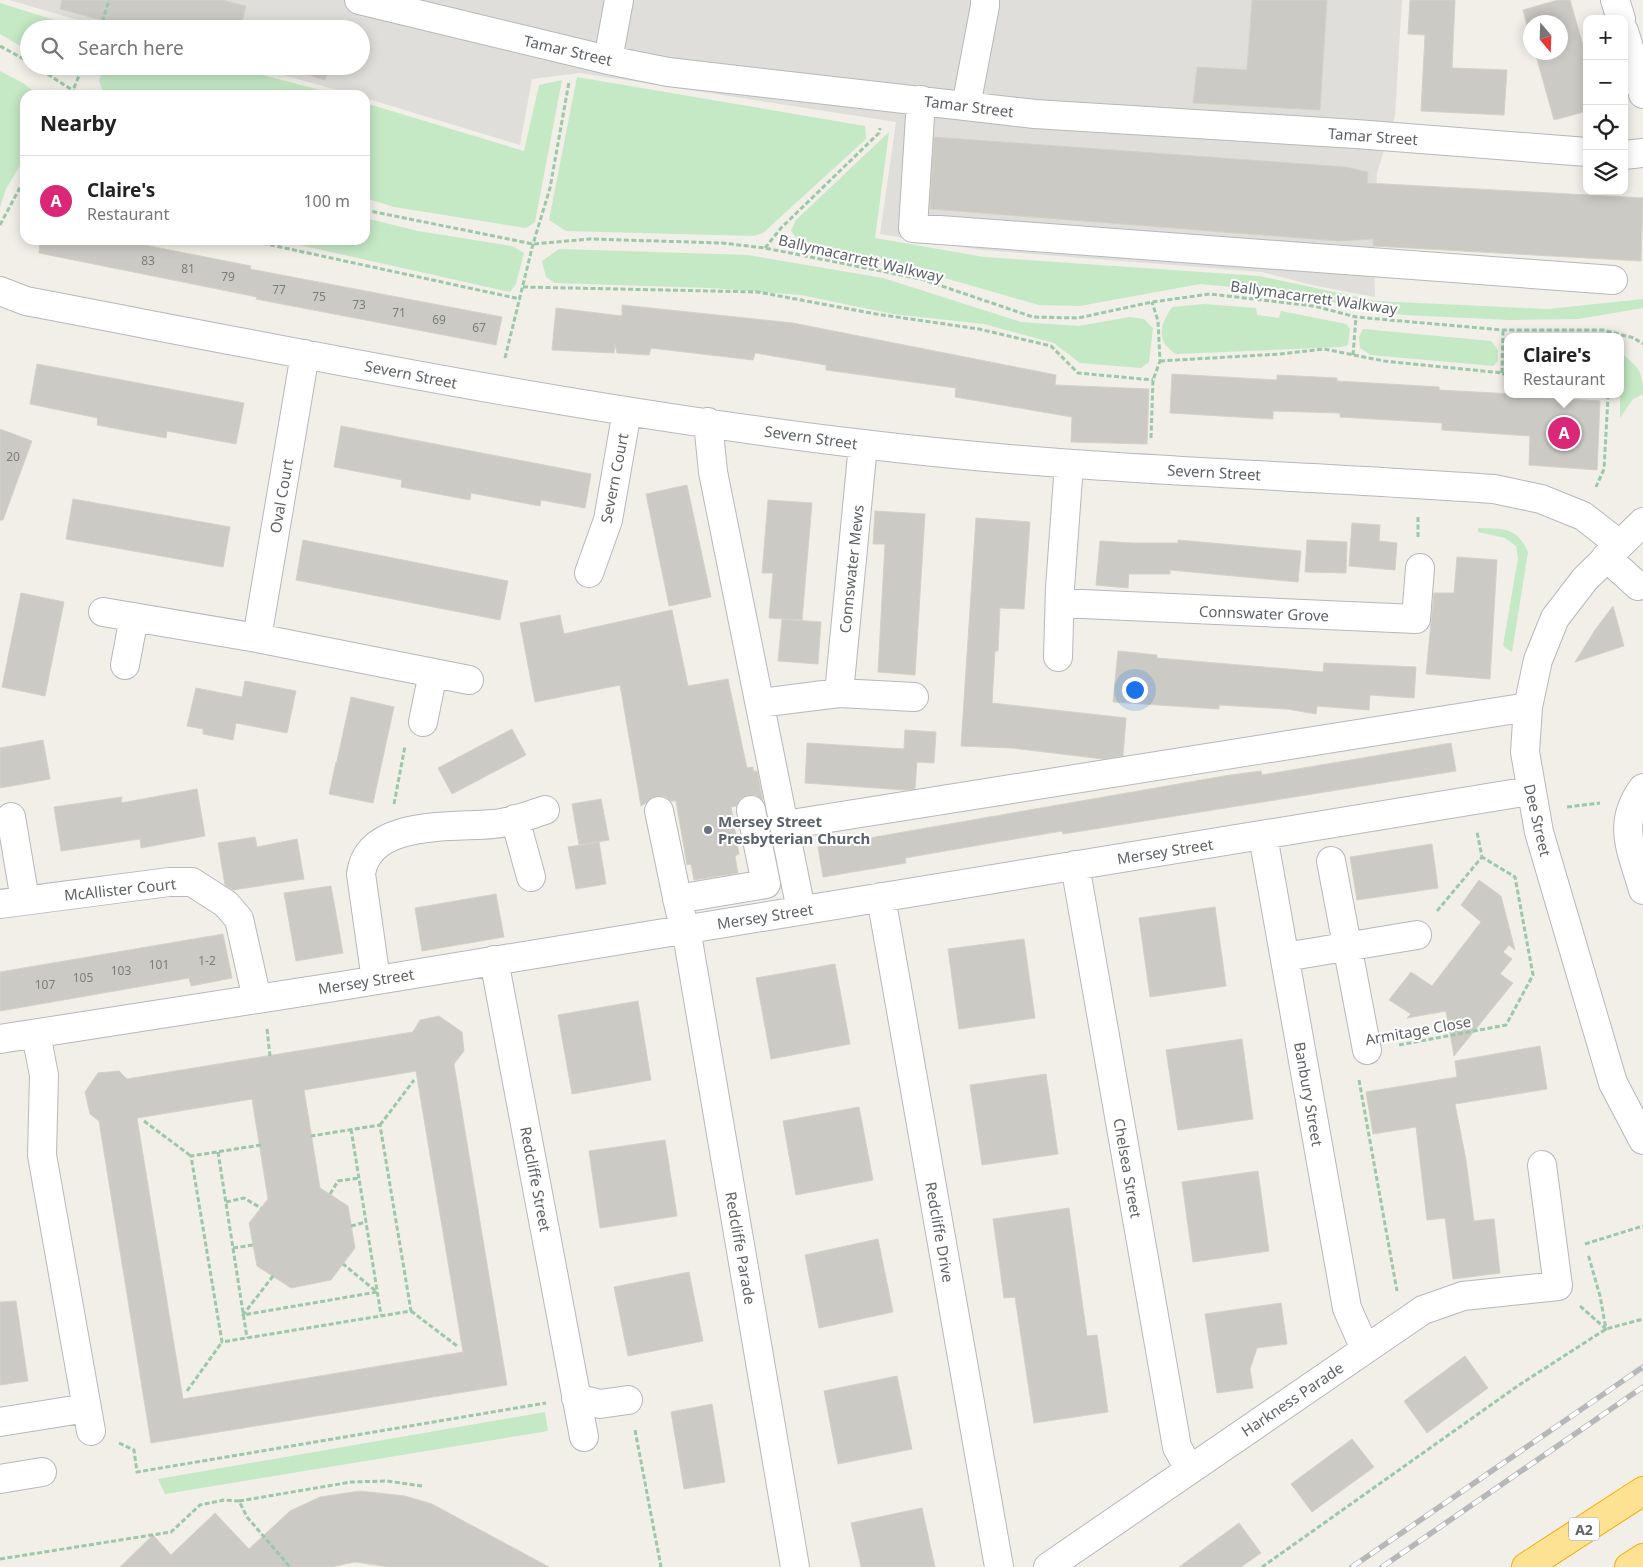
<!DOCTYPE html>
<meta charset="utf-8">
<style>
:root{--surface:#fff;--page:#f2f2f2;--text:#222;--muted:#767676;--line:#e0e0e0;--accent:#db2777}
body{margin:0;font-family:"Noto Sans",sans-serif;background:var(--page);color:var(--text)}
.controls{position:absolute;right:15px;top:15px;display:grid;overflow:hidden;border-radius:10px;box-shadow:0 2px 12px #0003}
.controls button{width:45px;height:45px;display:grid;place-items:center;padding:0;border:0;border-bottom:1px solid var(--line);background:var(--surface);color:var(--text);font:25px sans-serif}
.compass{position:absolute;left:1523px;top:15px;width:45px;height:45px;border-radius:50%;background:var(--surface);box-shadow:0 2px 12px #0003;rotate:161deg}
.you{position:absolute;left:1134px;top:689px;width:18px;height:18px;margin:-12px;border:4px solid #fff;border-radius:50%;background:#1a73e8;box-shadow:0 0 0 8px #1a73e833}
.badge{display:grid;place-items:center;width:32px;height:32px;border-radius:50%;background:var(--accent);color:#fff;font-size:16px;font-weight:700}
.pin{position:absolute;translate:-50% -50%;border:2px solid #fff;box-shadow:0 1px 5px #0006}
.popup{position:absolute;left:1504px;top:333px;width:120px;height:65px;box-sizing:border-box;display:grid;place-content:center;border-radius:10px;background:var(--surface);filter:drop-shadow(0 1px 4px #0005);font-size:16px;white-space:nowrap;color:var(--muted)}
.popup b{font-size:19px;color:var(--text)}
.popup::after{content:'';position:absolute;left:50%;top:100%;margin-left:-10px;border:10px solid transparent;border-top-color:var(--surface)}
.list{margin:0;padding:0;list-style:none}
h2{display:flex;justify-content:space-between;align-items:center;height:65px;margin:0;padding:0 20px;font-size:21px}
h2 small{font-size:16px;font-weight:400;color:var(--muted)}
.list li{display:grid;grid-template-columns:32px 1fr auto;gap:15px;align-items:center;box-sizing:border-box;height:90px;padding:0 20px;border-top:1px solid var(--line)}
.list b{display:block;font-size:19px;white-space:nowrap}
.list p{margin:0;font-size:16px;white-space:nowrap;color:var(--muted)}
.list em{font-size:16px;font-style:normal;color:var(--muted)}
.icon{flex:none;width:28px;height:28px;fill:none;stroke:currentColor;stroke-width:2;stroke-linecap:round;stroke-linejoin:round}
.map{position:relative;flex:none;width:1643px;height:1567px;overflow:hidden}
.search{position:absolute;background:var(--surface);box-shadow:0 2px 12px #0003;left:20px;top:20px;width:350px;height:55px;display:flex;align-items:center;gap:12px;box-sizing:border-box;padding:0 18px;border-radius:28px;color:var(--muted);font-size:19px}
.panel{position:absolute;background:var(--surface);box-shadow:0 2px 12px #0003;left:20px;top:90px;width:350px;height:155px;border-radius:15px}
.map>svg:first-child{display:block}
.industrial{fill:#e0deda}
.green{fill:#c5e8c5}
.building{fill:#cccac5;stroke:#d6d1c6;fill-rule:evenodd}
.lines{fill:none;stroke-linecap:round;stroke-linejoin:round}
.minor-casing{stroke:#b5b8bc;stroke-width:30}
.highway-casing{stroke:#f9ab00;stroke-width:30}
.path{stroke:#9cc7a9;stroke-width:3;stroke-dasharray:5 2.5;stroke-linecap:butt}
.minor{stroke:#fff;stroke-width:28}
.highway{stroke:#fde293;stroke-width:28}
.rail-casing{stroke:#b6b7b8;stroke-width:5.5}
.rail{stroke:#fff;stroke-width:4;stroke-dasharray:11;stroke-linecap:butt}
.worship-dot{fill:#6b7280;stroke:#fff;stroke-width:2}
.labels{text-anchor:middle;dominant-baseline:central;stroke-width:4;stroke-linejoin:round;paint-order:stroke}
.number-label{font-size:12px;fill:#7a7d7f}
.shield{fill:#fff;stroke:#8f9295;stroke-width:1}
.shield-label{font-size:14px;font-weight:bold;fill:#5f6368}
.street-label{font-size:15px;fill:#5f6368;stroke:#fff}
.worship-label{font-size:15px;font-weight:bold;fill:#5b616d;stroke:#fff;text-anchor:start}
</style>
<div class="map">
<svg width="1643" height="1567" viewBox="0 0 1643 1567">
<rect width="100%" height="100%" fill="#f1efe8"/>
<!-- industrial -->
<path class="industrial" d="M 9,0 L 1402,0 L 1395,116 L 1377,173 L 1374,243 L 1375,297 L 1312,285 L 1262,272 L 982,250 L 880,234 L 896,122 L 580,73 L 532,79 L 520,145 L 365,98 L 365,95 L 355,95 L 250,66 L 361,66 L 361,29 L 109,29 Z"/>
<!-- green -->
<path class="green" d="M 0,3 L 83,29 L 29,29 L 29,51 L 0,34 Z
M 103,66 L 228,66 L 339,95 L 110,95 L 103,91 L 99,81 Z
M 0,71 L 23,83 L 38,95 L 25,95 L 25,157 L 6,189 L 0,207 Z
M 577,77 L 865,126 L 866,139 L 763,233 L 754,236 L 566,231 L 549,220 Z
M 562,80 L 535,222 L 526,228 L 394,207 L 365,198 L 365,103 L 524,151 L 539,85 Z
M 889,132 L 875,238 L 984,257 L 1259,276 L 1376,301 L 1548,309 L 1643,299 L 1643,308 L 1578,319 L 1510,320 L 1404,315 L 1266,290 L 1200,284 L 1080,306 L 1039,305 L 875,258 L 798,240 L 791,231 L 796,220 Z
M 365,218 L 418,231 L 512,246 L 524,253 L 516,284 L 510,292 L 277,240 L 365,240 Z
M 559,249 L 748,255 L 883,278 L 1021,322 L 1079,326 L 1129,317 L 1144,319 L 1153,328 L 1149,362 L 1141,368 L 1080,363 L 1054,343 L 984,324 L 893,314 L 801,295 L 711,288 L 555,283 L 546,277 L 542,261 Z
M 1204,304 L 1256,308 L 1257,315 L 1279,318 L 1281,311 L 1346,324 L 1350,329 L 1348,345 L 1341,347 L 1176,354 C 1155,341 1160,325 1172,307 Z
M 1363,329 L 1491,341 L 1498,350 L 1498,361 L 1493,366 L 1371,355 L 1360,348 L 1359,337 Z
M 1620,352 C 1638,367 1643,370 1643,394 L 1633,399 L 1620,418 Z
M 1478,528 C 1504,529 1517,527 1528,552 L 1512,652 L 1503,646 L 1518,558 L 1516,546 L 1505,538 L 1478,532 Z
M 545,1412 L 548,1431 L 165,1494 L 158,1479 Z"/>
<!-- building -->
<path class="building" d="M 62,0 L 222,0 L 246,6 L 240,29 L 135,29 L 60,9 Z
M 1252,0 L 1327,0 L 1320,110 L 1193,103 L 1197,67 L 1247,70 Z
M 1410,0 L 1455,0 L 1452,68 L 1507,70 L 1504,115 L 1421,111 L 1425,35 L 1408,34 Z
M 1558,0 L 1570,0 L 1587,59 L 1587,111 L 1554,120 L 1535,52 L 1560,52 L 1560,22 L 1530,22 L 1530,37 L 1523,10 Z
M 303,20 L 334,29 L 300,29 Z
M 289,66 L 329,66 L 325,80 L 289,69 Z
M 934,137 L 1346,167 L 1368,172 L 1367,183 L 1643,198 L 1641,261 L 1373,246 L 1373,239 L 1339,241 L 930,209 Z
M 40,240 L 119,240 L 251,266 L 250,269 L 502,317 L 496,345 L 256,299 L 257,297 L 39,253 Z
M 622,305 L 793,323 L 1056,375 L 1055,385 L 1149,389 L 1147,444 L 1071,442 L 1072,417 L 955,397 L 956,388 L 826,370 L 826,365 L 755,353 L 753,360 L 651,348 L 649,355 L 617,353 L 615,344 L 614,353 L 552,350 L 556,308 L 622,316 Z
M 37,364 L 244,403 L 236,444 L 167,431 L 166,438 L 97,425 L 98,418 L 30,404 Z
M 1172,374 L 1277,380 L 1277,375 L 1337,378 L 1337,381 L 1439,387 L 1439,390 L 1512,394 L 1512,396 L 1600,401 L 1597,470 L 1529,465 L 1530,436 L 1442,430 L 1442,423 L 1340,417 L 1340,413 L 1273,411 L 1273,419 L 1170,413 Z
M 341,426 L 591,474 L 585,508 L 541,500 L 540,506 L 471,493 L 470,500 L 401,487 L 402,480 L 334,467 Z
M 0,429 L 32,441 L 3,520 L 0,520 Z
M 687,485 L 711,597 L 669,606 L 646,494 Z
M 73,499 L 230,527 L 223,567 L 66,539 Z
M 768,500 L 812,503 L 802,620 L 769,618 L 773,573 L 762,573 Z
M 875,511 L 925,514 L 915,675 L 878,672 L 885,544 L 873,544 Z
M 976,518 L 1030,522 L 1024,609 L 1000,608 L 998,651 L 995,651 L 992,703 L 1126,718 L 1123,756 L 1103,759 L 1012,748 L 961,746 Z
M 1352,523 L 1380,525 L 1379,541 L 1397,543 L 1395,570 L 1349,566 Z
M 303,540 L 508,581 L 500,620 L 296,580 Z
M 1178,540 L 1301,551 L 1298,582 L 1170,570 L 1170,574 L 1129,574 L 1128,588 L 1096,585 L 1100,541 L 1132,543 L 1178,543 Z
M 1307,540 L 1347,542 L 1346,573 L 1305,572 Z
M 1457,557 L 1497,560 L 1490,679 L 1426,674 L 1434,593 L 1454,593 Z
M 21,593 L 64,602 L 45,696 L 2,687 Z
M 1613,606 L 1624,646 L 1575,662 L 1595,630 Z
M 672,610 L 688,686 L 728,679 L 747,768 L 753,767 L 753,771 L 757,771 L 763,800 L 755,795 L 747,795 L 740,799 L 736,806 L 731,807 L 739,854 L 735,856 L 738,873 L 694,880 L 691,864 L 687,865 L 676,801 L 671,801 L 664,796 L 656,796 L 641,806 L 620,685 L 535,702 L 520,623 L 560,615 L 564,634 Z
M 782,619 L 821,622 L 818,664 L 778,661 Z
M 1118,651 L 1157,655 L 1157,658 L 1323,672 L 1324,663 L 1416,667 L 1414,698 L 1370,695 L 1369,710 L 1317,706 L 1316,714 L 1287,709 L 1219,705 L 1219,709 L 1113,702 Z
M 245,681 L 296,691 L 287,733 L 236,723 L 233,740 L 203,734 L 203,729 L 187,726 L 196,688 L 242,697 Z
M 351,697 L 394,707 L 373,803 L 329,794 L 336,762 L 339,762 L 337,761 Z
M 512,729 L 526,755 L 452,794 L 438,768 Z
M 905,730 L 936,732 L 934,763 L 917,762 L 915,789 L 905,790 L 805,783 L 807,743 L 904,749 Z
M 43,740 L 50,779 L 0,788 L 0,748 Z
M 1451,743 L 1456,771 L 1063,834 L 1062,831 L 985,844 L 905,858 L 906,863 L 823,877 L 818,847 L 1224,776 L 1261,771 L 1262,775 Z
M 197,789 L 205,836 L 141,848 L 140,839 L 61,851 L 54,807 L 122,797 L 121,803 Z
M 601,799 L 609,840 L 579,845 L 572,804 Z
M 255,837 L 257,847 L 297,839 L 304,879 L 233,890 L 225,885 L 218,843 Z
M 599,842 L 606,884 L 576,889 L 568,847 Z
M 1432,844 L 1438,888 L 1357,900 L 1350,857 Z
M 1479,880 L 1501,896 L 1515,950 L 1509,945 L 1503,952 L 1512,959 L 1500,974 L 1513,983 L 1454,1056 L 1446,1011 L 1407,1018 L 1411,1014 L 1389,1000 L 1411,972 L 1432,986 L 1481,922 L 1461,905 Z
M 331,886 L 343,953 L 296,961 L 284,893 Z
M 496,894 L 504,937 L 422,951 L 415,908 Z
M 1215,907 L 1226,986 L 1150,997 L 1139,918 Z
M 223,934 L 232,978 L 191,986 L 189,978 L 0,1011 L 0,972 Z
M 1024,939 L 1035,1018 L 959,1029 L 948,949 Z
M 835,964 L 850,1044 L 771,1059 L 756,978 Z
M 638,1001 L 651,1080 L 572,1094 L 558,1015 Z
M 439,1016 L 462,1032 L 464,1051 L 454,1064 L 507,1385 L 151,1443 L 99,1121 L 90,1114 L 85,1092 L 98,1073 L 119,1071 L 127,1079 L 413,1032 L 420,1020 ZM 416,1071 L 463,1352 L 183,1399 L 137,1118 L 252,1099 L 268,1199 L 249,1223 L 257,1266 L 291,1288 L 331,1280 L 355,1248 L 348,1206 L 320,1188 L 304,1090 Z
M 1242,1039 L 1253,1119 L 1178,1130 L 1166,1050 Z
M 1540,1046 L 1547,1089 L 1455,1104 L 1466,1160 L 1474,1221 L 1494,1219 L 1500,1273 L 1453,1279 L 1445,1218 L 1427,1220 L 1416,1127 L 1373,1134 L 1366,1092 L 1457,1077 L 1455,1061 Z
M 1046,1074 L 1058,1154 L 982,1165 L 970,1085 Z
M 859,1107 L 873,1180 L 796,1195 L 783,1121 Z
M 665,1140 L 677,1216 L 600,1228 L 589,1151 Z
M 1258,1171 L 1269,1251 L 1193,1262 L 1182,1182 Z
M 1069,1208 L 1087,1336 L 1097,1335 L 1108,1412 L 1034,1423 L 1015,1297 L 1004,1298 L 993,1219 Z
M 878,1239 L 893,1312 L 819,1328 L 805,1255 Z
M 689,1272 L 703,1341 L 628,1356 L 614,1287 Z
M 16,1301 L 28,1381 L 0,1385 L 0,1302 Z
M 1281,1303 L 1287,1344 L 1257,1348 L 1250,1369 L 1253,1388 L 1217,1393 L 1205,1314 Z
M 1465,1356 L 1488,1388 L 1427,1433 L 1404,1401 Z
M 897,1376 L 912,1449 L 838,1464 L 824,1391 Z
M 712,1404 L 725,1482 L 684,1489 L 671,1412 Z
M 1352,1439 L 1374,1467 L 1312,1512 L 1291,1484 Z
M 360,1491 L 405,1496 L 432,1504 L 549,1567 L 389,1567 L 355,1562 L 331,1567 L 120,1567 L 153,1535 L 171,1555 L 215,1513 L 249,1549 L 290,1511 L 320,1497 Z
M 922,1508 L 935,1567 L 861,1567 L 851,1523 Z
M 1239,1523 L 1261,1553 L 1241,1567 L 1179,1567 Z"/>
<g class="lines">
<defs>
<path id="minor" d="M 359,0 L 608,60 L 668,72 L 1035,114 L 1356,134 L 1587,152
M 1615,0 L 1621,19
M 1624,31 L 1643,94
M 608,60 L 619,0
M 921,100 L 913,228 L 1613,280
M 966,106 L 985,6 L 985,0
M 1624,155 L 1643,153
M 0,291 L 26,301 C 304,354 582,411 863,444 C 1072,470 1284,474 1494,489 L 1541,499 L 1583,516 L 1619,544
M 708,422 L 713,472 L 801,910
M 1643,522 L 1585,579 L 1555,618 L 1538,660 L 1528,707 L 1525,752 L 1539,832 L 1613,1083 L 1643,1140
M 1606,557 L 1638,586
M 589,573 L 608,520 L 627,411
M 1060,603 L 1416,619 L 1420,568
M 103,612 L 257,638 L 469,680
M 257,638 L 305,354
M 1058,657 L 1060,588 L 1069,464
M 125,665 L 134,617
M 839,693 L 863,445
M 760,703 L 839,693 L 914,697
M 423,722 L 433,673
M 1643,788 C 1616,824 1632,851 1643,890
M 659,811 L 679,907 L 689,946 L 795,1567
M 11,817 L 25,900
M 515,819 L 531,877
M 785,825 L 1528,707
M 1263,836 L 1347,1308 L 1365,1349
M 1331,861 L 1367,1050
M 1075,865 L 1177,1447 L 1189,1469
M 881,897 L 999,1567
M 677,899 L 766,884 L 751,810
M 0,904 L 169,882 L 192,882 L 226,904 L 239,919 L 257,999
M 1285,957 L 1417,935
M 494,960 L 584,1437
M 376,980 L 361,874 C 368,819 453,828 493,824 C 510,823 529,815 545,810
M 36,1034 L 44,1075 L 42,1155 L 91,1431
M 0,1039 L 347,985 L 1530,791
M 576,1398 L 600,1404 L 628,1400
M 0,1422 L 87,1408
M 0,1479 L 42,1472
M 1048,1567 L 1423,1310 L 1463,1296 L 1558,1286 L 1542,1165"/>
<path id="highway" d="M 1526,1567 L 1643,1491
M 1629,1567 L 1643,1558"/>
</defs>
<!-- minor casing -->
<use href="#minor" class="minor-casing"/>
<!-- highway casing -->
<use href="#highway" class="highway-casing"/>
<!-- path -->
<path class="path" d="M 100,29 L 109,0
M 0,46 L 29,62
M 35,66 L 80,95
M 71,95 L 83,66
M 17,190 L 25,191
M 365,210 L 533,244 L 590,239 L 722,243 L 765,248 L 921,279 L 1033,317 L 1078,318 L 1152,302 L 1210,294 L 1314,306 L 1356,317 L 1503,330 L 1603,330 L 1634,338 L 1643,344
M 0,225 L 25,178
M 248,240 L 520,299
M 765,248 L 781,228 L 879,133 L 880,128
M 523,287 L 758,292 L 876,314 L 979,329 L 1051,346 L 1078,373 L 1153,380
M 1353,355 L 1356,317
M 505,358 L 533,244 L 550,188 L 569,82
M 1160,361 L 1280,354 L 1324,349 L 1384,361 L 1502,373 L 1508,376
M 1502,373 L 1503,330
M 1568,394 L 1608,397 L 1604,469 L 1596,487
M 1151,438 L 1153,380 L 1160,361 L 1158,321 L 1152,302
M 1418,537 L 1418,517
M 394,804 L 405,746
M 1567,807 L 1600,803
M 1437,911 L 1482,857 L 1477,832
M 267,1029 L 270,1056
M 1399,1045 L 1506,1025 L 1533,975 L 1515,877 L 1482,857
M 1359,1080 L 1397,1291
M 144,1121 L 191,1156
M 380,1125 L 414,1080
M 351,1129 L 381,1315
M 261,1145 L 191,1156 L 222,1342 L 411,1311 L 380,1125 L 311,1136
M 218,1152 L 247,1338
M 330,1194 L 338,1181 L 359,1178
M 226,1202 L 244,1198 L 261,1208
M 351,1226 L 366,1222
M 1585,1244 L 1643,1226
M 233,1248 L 253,1245
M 273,1276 L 243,1315 L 377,1292 L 343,1264
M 1580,1306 L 1606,1329 L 1600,1296 L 1588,1254
M 411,1311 L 457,1346
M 187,1391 L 222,1342
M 635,1430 L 661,1567
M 119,1443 L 134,1450 L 137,1472 L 546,1403
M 239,1501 L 351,1482 L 387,1481 L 422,1486
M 0,1559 L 171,1532 L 200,1505 L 224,1500 L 239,1501 L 247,1517 L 290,1567
M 1262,1567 L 1519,1385 L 1606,1329 L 1643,1319"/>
<!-- minor -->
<use href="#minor" class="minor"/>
<!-- highway -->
<use href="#highway" class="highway"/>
<defs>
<path id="rail" d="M 1352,1567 L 1643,1367
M 1382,1567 L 1643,1387"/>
</defs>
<!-- rail casing -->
<use href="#rail" class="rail-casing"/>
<!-- rail -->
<use href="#rail" class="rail"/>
</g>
<!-- markers -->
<circle class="worship-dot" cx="708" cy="830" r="5"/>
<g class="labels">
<!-- number labels -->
<g class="number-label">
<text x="148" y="260">83</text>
<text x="188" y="268">81</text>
<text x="228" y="276">79</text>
<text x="279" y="289">77</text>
<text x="319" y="296">75</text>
<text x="359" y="304">73</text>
<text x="399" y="312">71</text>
<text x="439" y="319">69</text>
<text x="479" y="327">67</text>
<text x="13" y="456">20</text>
<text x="207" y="960">1-2</text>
<text x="159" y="964">101</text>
<text x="121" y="970">103</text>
<text x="83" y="977">105</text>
<text x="45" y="984">107</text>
</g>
<!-- shield labels -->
<rect class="shield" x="1569" y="1517.5" width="30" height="23" rx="4"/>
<g class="shield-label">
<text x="1584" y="1529">A2</text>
</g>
<!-- street labels -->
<g class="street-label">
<text transform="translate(568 50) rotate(13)">Tamar Street</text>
<text transform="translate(969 106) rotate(7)">Tamar Street</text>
<text transform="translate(1373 136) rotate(4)">Tamar Street</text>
<text transform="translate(861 258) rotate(13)">Ballymacarrett Walkway</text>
<text transform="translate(1314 297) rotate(8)">Ballymacarrett Walkway</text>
<text transform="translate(411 374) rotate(11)">Severn Street</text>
<text transform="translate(811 437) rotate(8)">Severn Street</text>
<text transform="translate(1214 472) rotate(3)">Severn Street</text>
<text transform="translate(614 478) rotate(-79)">Severn Court</text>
<text transform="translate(281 496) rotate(-80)">Oval Court</text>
<text transform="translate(851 569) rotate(-84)">Connswater Mews</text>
<text transform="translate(1264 613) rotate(2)">Connswater Grove</text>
<text transform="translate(1538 820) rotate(77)">Dee Street</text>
<text transform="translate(1165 851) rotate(-9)">Mersey Street</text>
<text transform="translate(120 889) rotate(-6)">McAllister Court</text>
<text transform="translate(765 916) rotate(-9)">Mersey Street</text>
<text transform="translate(366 981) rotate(-9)">Mersey Street</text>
<text transform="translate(1418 1030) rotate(-10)">Armitage Close</text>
<text transform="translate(1309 1094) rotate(80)">Banbury Street</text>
<text transform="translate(1128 1168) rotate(80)">Chelsea Street</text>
<text transform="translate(536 1179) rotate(79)">Redcliffe Street</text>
<text transform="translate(940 1232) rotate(80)">Redcliffe Drive</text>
<text transform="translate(741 1248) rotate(80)">Redcliffe Parade</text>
<text transform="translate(1292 1399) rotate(-34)">Harkness Parade</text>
</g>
<!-- worship labels -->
<g class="worship-label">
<text x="718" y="821">Mersey Street<tspan x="718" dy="17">Presbyterian Church</tspan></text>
</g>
</g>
</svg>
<div class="controls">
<button>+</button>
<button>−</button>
<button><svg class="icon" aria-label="locate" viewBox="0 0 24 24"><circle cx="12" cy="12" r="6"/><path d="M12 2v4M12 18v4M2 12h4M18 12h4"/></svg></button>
<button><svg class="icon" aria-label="layers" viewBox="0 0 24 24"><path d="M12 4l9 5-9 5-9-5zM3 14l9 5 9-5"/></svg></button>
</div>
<svg class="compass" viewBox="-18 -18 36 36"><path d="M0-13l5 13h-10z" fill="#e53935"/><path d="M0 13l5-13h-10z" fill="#767676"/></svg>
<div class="you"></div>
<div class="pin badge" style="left:1564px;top:433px">A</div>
<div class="popup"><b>Claire's</b>Restaurant</div>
<div class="search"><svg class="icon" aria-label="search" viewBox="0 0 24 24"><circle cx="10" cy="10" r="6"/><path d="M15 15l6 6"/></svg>Search here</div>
<section class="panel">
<h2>Nearby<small></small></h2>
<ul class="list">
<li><span class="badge">A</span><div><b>Claire's</b><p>Restaurant</p></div><em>100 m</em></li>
</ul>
</section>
</div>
